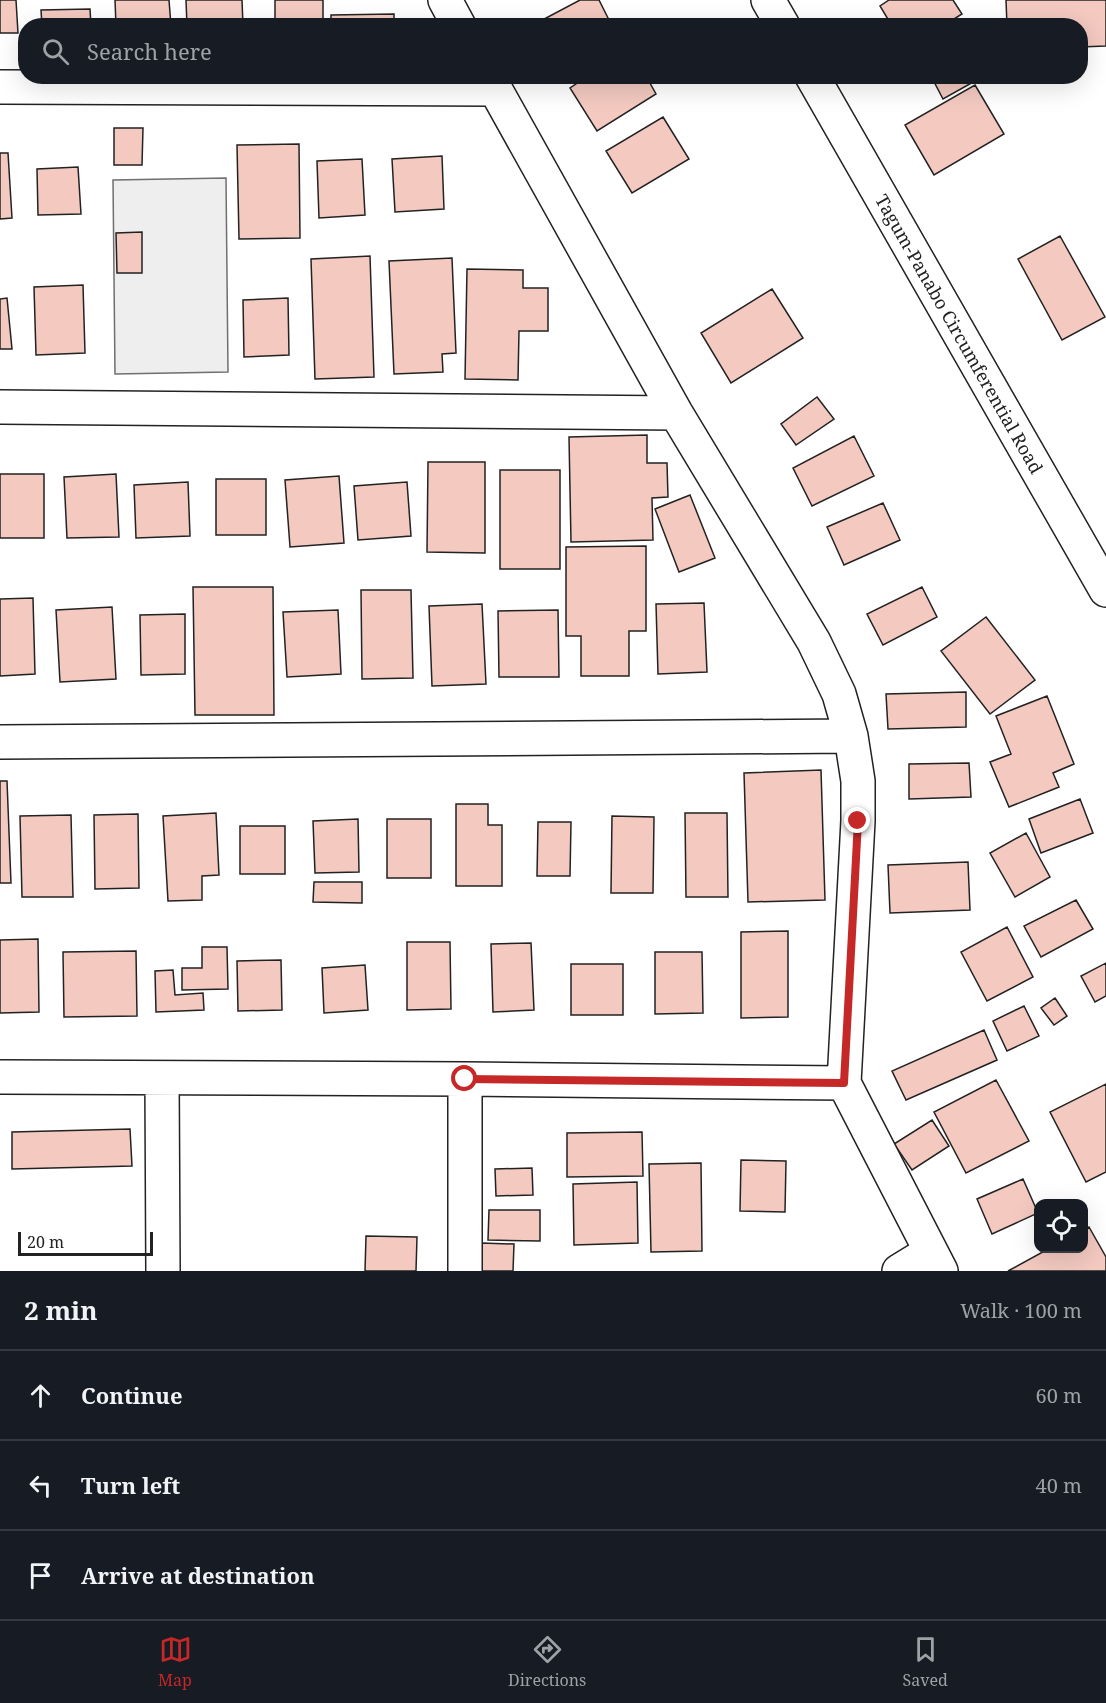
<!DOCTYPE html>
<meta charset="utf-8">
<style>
:root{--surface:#171b24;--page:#242831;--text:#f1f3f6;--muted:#9ea1a6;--line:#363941;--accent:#c62828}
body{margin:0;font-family:"Noto Serif",serif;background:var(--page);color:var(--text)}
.controls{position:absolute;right:18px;bottom:18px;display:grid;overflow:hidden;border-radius:12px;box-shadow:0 6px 24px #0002}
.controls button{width:54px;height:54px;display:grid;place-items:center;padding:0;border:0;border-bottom:2px solid var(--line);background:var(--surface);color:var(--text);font:30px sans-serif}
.scale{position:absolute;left:18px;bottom:15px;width:135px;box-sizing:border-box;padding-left:6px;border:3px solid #222;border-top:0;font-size:16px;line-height:21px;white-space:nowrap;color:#222;-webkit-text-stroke:4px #fff;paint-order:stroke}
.stop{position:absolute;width:18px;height:18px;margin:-14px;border:4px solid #c62828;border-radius:50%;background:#fff}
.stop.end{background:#c62828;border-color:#fff;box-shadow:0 2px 6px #0008}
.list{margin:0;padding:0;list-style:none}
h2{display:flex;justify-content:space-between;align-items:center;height:78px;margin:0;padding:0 24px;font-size:26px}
h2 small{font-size:20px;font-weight:400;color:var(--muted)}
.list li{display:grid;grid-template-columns:39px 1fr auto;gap:18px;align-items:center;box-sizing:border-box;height:90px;padding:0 24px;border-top:2px solid var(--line)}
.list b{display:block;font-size:22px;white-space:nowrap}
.list em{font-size:20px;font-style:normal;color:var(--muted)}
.icon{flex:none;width:33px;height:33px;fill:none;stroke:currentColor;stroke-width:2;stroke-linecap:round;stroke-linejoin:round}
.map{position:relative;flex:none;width:1106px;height:1271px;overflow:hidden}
.search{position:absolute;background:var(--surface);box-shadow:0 6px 24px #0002;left:18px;right:18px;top:18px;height:66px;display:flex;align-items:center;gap:15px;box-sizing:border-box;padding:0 21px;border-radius:24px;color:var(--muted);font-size:22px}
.sheet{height:348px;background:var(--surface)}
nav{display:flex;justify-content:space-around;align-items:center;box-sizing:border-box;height:84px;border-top:2px solid var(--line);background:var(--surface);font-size:16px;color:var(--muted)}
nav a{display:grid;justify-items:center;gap:3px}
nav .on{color:var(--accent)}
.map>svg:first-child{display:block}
.green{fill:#eee;stroke:#6f6f6f;stroke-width:1.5}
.building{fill:#f3c9c0;stroke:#222;stroke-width:1.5}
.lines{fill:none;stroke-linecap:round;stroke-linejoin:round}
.minor-casing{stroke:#222;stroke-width:36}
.major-casing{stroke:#222;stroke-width:36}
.minor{stroke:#fff;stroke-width:33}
.major{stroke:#fff;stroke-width:33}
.route{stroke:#c62828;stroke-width:8}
.labels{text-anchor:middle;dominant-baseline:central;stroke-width:4.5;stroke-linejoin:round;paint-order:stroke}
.street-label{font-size:18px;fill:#222;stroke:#fff}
</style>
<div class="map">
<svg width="1106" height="1271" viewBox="0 0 1106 1271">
<rect width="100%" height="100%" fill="#fff"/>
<!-- green -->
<path class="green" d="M 226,178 L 228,372 L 115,374 L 113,180 Z"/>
<!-- building -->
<path class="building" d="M 0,0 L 16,0 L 18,33 L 0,33 Z
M 115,0 L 169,0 L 171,26 L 116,26 Z
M 186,0 L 242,0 L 243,26 L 187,26 Z
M 275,0 L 323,0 L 323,26 L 275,26 Z
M 580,0 L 599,0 L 612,26 L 531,26 Z
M 889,0 L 953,0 L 962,14 L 943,26 L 892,26 L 880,6 Z
M 1006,0 L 1106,0 L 1106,46 L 1080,47 L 1080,26 L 1007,26 Z
M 90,9 L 91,26 L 42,26 L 41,10 Z
M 394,14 L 394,26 L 331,26 L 331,15 Z
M 508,76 L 526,76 L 512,84 Z
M 588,76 L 646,76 L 656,94 L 597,131 L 570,88 Z
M 931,76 L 984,76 L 943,99 Z
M 975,85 L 1004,134 L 934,175 L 905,125 Z
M 663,117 L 689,159 L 632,193 L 606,151 Z
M 114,128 L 143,128 L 142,165 L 114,165 Z
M 299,144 L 300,238 L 239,239 L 237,145 Z
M 0,153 L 8,153 L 12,218 L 0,219 Z
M 442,156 L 444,209 L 395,212 L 392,159 Z
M 362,159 L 365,215 L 319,218 L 317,161 Z
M 78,167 L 81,214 L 38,215 L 37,169 Z
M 142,232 L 142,273 L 117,273 L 116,233 Z
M 1060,236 L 1105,317 L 1062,340 L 1018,259 Z
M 370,256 L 374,377 L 315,379 L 311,259 Z
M 452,258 L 456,353 L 442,354 L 443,372 L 394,374 L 389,261 Z
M 467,269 L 523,270 L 523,288 L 548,288 L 548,331 L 519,331 L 518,380 L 465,379 Z
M 83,285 L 85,353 L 36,355 L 34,287 Z
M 772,289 L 803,338 L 731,383 L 701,333 Z
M 7,298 L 12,349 L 0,349 L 0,299 Z
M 288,298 L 289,355 L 244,357 L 243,300 Z
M 817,397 L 834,419 L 796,445 L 781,424 Z
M 647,435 L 647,463 L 667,463 L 668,497 L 652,498 L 653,540 L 571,542 L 569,437 Z
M 854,436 L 874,476 L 812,506 L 793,468 Z
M 428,462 L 485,462 L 485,553 L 427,552 Z
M 500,470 L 560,470 L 560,569 L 500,569 Z
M 0,474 L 44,474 L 44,538 L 0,538 Z
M 116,474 L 119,537 L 67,538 L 64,477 Z
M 339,476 L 344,543 L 290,547 L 285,480 Z
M 216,479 L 266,479 L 266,535 L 216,535 Z
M 188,482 L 190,536 L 136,538 L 134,485 Z
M 407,482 L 411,536 L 358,540 L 354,486 Z
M 690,495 L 715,558 L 679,572 L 655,509 Z
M 883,503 L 900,540 L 844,565 L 827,527 Z
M 646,546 L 646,631 L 629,631 L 629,676 L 581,676 L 581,636 L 566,636 L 566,547 Z
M 193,587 L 273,587 L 274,715 L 195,715 Z
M 922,587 L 937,617 L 883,645 L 867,614 Z
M 361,590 L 411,590 L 413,678 L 362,679 Z
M 33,598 L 35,674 L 0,676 L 0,599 Z
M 704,603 L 707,672 L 658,674 L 656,604 Z
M 482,604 L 486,684 L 432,686 L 429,606 Z
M 112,607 L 116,679 L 60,682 L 56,610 Z
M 338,610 L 341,674 L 287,677 L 283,612 Z
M 558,610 L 559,677 L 499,677 L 498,611 Z
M 185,614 L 185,674 L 141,675 L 140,615 Z
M 986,617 L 1035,680 L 990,714 L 941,651 Z
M 966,692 L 966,727 L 888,729 L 886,694 Z
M 1047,696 L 1074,764 L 1053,773 L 1059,787 L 1009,807 L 990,762 L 1011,754 L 996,716 Z
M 969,763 L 971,797 L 909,799 L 909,764 Z
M 821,770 L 825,900 L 748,902 L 744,773 Z
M 0,781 L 7,781 L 11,883 L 0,883 Z
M 1080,799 L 1093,833 L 1041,853 L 1029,819 Z
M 456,804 L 488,804 L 488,825 L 502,825 L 502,886 L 456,886 Z
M 216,813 L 219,875 L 202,876 L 202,900 L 168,901 L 163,816 Z
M 685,813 L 727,813 L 728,897 L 686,897 Z
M 138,814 L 139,888 L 95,889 L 94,815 Z
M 71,815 L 73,897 L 22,897 L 20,816 Z
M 612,816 L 654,817 L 653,893 L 611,893 Z
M 358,819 L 359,872 L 315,873 L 313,821 Z
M 387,819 L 431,819 L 431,878 L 387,878 Z
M 538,822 L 571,822 L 570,876 L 537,876 Z
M 240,826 L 285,826 L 285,874 L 240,874 Z
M 1026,833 L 1050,877 L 1015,897 L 990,853 Z
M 968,862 L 970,910 L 890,913 L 888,865 Z
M 314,882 L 362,882 L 362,903 L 313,902 Z
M 1076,900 L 1093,929 L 1041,957 L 1024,926 Z
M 1007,927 L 1033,977 L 987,1001 L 961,952 Z
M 788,931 L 788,1017 L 741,1018 L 741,932 Z
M 38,939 L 39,1012 L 0,1013 L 0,940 Z
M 407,942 L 450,942 L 451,1009 L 407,1010 Z
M 531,943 L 534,1010 L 493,1012 L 491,944 Z
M 202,947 L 227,947 L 228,989 L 182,990 L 182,968 L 202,968 Z
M 136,951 L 137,1016 L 64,1017 L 63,952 Z
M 655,952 L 702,952 L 703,1013 L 655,1014 Z
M 281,960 L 282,1010 L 238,1011 L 237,961 Z
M 1106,963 L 1106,996 L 1095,1002 L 1081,976 Z
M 571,964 L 623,964 L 623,1015 L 571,1015 Z
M 365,965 L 368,1010 L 324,1013 L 322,968 Z
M 173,970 L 175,995 L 203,993 L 204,1010 L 156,1012 L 155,971 Z
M 1055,998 L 1067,1016 L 1054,1025 L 1041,1008 Z
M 1024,1006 L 1039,1036 L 1007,1051 L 993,1021 Z
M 984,1030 L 997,1060 L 906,1100 L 892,1071 Z
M 996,1080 L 1029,1141 L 966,1173 L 934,1112 Z
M 1106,1084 L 1106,1172 L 1086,1182 L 1050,1112 Z
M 932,1120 L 949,1146 L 912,1170 L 894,1144 Z
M 130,1129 L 132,1166 L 12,1169 L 12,1132 Z
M 642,1132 L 643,1176 L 567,1177 L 567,1133 Z
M 741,1160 L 786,1161 L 785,1212 L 740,1211 Z
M 701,1163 L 702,1251 L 651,1252 L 649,1164 Z
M 532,1168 L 533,1195 L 496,1196 L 495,1169 Z
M 1023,1179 L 1038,1213 L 992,1234 L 977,1199 Z
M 637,1182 L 638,1243 L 574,1245 L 573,1184 Z
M 489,1210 L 540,1210 L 540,1241 L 488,1240 Z
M 1089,1227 L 1106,1257 L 1106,1271 L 1008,1271 L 1050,1248 L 1084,1248 L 1084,1230 Z
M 366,1236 L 417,1237 L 416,1271 L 365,1271 Z
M 481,1243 L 514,1244 L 513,1271 L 480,1271 Z"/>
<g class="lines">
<defs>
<path id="minor" d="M 445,0 L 459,26
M 488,76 L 676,413 L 814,642 L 839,694 L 851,736 L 858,781 L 858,821 L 844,1083 L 941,1271
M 0,87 L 495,89
M 0,407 L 676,413
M 0,742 L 851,736
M 0,1077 L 465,1079 L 844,1083
M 162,1078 L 163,1271
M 465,1271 L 465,1079
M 899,1271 L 930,1252"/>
<g id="major">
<path d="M 768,0 L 783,26"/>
<path id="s1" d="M 812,76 L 1106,590"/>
</g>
</defs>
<!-- minor casing -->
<use href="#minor" class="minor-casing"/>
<!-- major casing -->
<use href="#major" class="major-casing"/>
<!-- minor -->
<use href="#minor" class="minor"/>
<!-- major -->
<use href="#major" class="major"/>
</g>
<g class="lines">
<!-- route -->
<path class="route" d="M 465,1079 L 844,1083 L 858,821"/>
</g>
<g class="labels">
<!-- street labels -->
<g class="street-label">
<text stroke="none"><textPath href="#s1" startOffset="297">Tagum-Panabo Circumferential Road</textPath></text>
</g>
</g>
</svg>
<div class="controls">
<button><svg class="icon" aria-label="locate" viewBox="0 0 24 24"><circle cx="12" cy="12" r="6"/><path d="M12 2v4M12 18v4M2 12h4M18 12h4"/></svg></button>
</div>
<div class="scale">20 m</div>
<div class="stop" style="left:465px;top:1079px"></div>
<div class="stop end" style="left:858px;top:821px"></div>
<div class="search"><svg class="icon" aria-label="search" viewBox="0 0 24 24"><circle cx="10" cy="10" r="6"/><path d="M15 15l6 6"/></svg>Search here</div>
</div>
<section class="sheet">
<h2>2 min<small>Walk · 100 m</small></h2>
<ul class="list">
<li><svg class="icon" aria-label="ahead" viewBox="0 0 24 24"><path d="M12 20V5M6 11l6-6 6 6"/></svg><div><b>Continue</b></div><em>60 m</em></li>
<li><svg class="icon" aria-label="left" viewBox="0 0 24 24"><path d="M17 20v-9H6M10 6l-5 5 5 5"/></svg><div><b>Turn left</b></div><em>40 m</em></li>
<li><svg class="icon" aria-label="arrive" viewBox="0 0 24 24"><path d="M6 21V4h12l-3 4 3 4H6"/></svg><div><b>Arrive at destination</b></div></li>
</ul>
</section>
<nav>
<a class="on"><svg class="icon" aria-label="map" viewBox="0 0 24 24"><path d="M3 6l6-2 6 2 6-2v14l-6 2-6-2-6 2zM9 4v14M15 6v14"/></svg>Map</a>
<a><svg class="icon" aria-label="directions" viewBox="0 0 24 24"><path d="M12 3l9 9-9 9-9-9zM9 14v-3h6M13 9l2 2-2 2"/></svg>Directions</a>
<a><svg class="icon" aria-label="saved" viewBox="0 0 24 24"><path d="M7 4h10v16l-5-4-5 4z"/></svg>Saved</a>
</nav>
